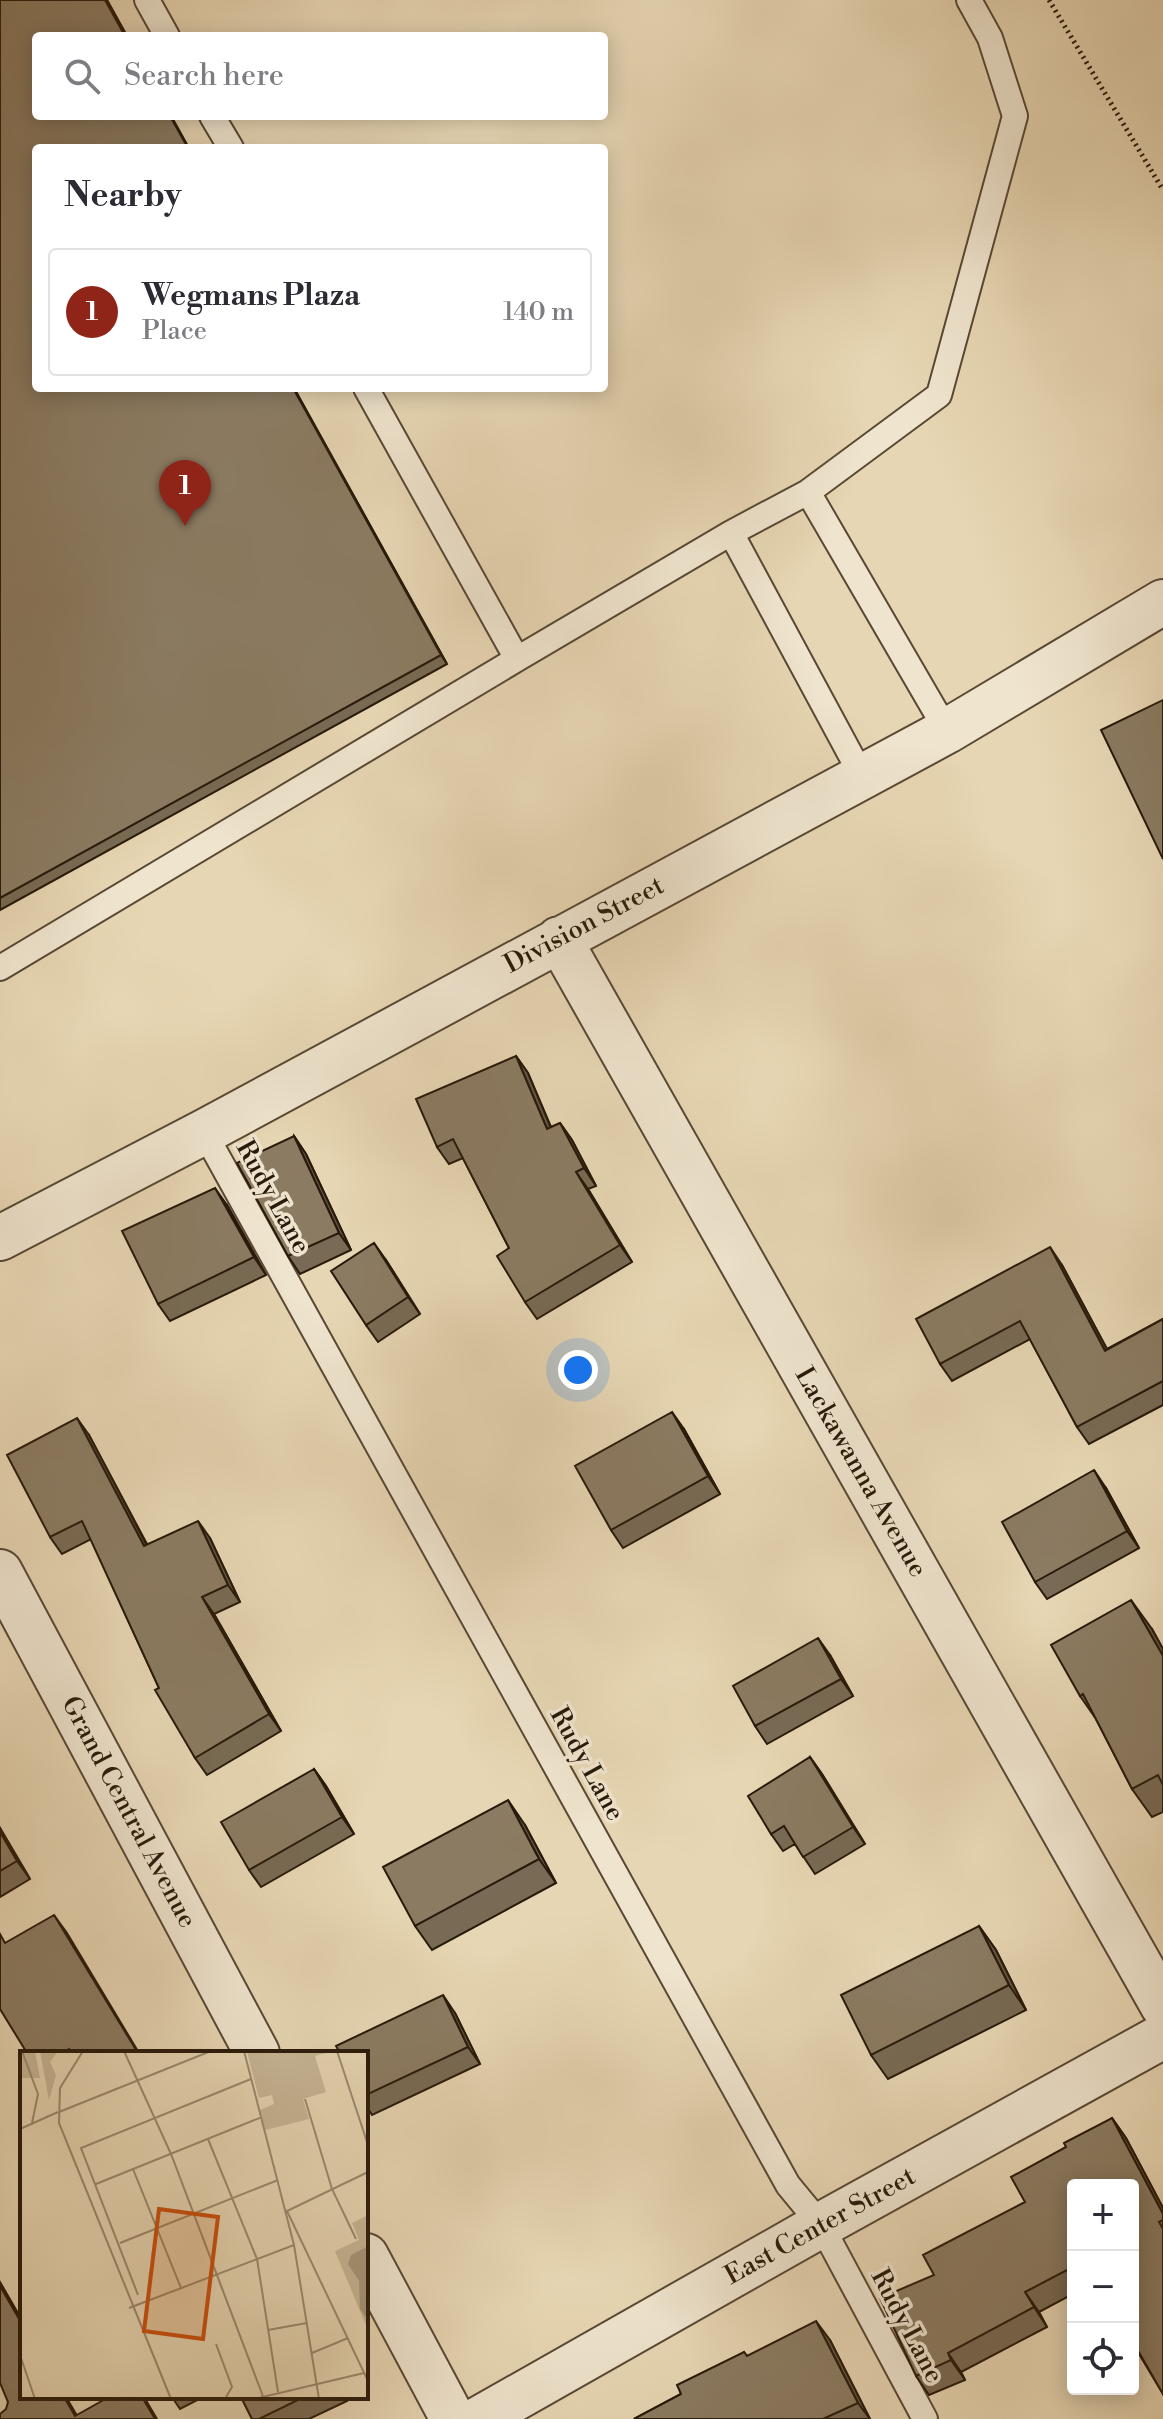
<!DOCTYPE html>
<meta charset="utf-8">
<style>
:root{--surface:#fff;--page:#f7f7f7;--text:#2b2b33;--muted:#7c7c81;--line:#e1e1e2;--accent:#8f2418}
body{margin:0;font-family:"Libre Bodoni",serif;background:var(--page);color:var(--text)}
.controls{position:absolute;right:24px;bottom:24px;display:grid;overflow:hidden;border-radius:8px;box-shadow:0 4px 20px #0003}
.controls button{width:72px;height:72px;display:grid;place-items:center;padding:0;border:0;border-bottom:2px solid var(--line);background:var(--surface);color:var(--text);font:40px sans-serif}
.you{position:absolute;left:578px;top:1370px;width:28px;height:28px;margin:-20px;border:6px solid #fff;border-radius:50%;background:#1a73e8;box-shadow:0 0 0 12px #1a73e833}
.badge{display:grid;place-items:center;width:52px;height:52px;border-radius:50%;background:var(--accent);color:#fff;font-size:26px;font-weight:700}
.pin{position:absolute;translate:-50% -66px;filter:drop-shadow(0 2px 4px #0008)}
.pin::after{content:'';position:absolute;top:42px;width:28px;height:24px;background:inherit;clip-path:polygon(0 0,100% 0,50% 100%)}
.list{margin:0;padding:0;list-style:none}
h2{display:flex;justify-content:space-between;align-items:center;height:104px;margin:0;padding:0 32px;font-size:34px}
h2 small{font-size:26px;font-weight:400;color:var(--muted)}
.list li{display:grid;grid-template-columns:52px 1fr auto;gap:24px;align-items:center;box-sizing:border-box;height:128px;margin:0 16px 16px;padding:0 16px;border:2px solid var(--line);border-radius:8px}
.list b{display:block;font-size:30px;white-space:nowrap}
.list p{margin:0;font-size:26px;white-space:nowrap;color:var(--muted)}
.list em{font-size:26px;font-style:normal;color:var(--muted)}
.icon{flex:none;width:44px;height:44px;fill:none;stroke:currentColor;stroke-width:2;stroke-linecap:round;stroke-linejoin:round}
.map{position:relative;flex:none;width:1163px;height:2419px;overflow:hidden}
.search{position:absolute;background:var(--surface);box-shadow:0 4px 20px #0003;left:32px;top:32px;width:576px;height:88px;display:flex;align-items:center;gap:20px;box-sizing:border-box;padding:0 28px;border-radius:8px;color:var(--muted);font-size:30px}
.panel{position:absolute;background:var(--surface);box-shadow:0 4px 20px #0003;left:32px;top:144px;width:576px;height:248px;border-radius:8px}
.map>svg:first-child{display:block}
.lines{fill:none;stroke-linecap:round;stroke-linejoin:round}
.service-casing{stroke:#584834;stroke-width:28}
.minor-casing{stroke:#584834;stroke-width:48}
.path{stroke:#28190a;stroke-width:5;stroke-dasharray:2 4;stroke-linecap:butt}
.service{stroke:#efe4ce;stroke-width:24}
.minor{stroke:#efe4ce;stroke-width:44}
.wall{fill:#786a54;stroke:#28190a;stroke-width:2}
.shaded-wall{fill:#615645;stroke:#28190a;stroke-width:2}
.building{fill:#8b7b62;stroke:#28190a;stroke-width:2}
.labels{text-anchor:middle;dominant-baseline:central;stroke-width:7;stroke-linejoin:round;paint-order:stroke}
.street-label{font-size:26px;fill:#28190a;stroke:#efe4ce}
.inset-road{fill:none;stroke:#9b8a6f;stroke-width:2}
.view{fill:#cb4f0c;fill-opacity:0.15;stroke:#cb4f0c;stroke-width:4}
.inset-edge{fill:none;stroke:#28190a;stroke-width:4}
</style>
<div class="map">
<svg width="1163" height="2419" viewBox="0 0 1163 2419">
<rect width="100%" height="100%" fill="#e7d6b3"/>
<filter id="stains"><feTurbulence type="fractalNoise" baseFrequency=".0025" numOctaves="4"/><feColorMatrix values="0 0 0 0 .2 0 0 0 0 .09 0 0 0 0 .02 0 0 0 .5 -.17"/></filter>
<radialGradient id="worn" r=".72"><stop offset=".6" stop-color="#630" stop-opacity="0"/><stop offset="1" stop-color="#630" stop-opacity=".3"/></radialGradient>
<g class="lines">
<defs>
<path id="service" d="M 147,0 L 167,36
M 212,116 L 231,148
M 366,388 L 517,659 L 731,533 L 808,492 L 939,395 L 1015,116 L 990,38 L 969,0
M 808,492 L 947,731
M 731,533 L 862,776
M 0,968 L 517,659
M 204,1132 L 788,2185 L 821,2225 L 925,2419"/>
<path id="minor" d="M 559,939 L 1163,2006
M 0,1238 L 204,1132 L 947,731 L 1163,602
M 0,1572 L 257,2053
M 366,2256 L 453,2419
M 479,2419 L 821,2225 L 1163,2036"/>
</defs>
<!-- service casing -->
<use href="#service" class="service-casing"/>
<!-- minor casing -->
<use href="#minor" class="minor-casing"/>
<!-- path -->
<path class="path" d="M 1049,0 L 1163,190"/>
<!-- service -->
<use href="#service" class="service"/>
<!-- minor -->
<use href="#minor" class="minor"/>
</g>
<!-- wall -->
<path class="wall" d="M 0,0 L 107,0 L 189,148 L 36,148 L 294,388 L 447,664 L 0,910 Z
M 516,1056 L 528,1073 L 551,1127 L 560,1123 L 572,1140 L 596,1186 L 588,1189 L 632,1262 L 537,1319 L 525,1302 L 509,1248 L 463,1158 L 449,1164 L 437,1147 Z
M 294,1136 L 306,1154 L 351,1250 L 300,1274 L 288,1256 Z
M 227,1205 L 266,1275 L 170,1321 L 158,1304 Z
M 386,1260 L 420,1314 L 378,1342 L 366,1325 Z
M 1062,1265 L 1107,1349 L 1163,1319 L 1163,1405 L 1089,1444 L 1077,1427 L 1030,1339 L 952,1381 L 940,1364 Z
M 684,1429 L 720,1494 L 623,1548 L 611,1530 Z
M 89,1435 L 147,1544 L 210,1538 L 240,1602 L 214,1614 L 281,1731 L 207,1775 L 195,1758 L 159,1688 L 91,1539 L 62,1554 L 50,1537 Z
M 1106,1488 L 1139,1548 L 1047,1599 L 1035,1582 Z
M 1152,1629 L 1163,1649 L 1163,1812 L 1152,1817 L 1132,1789 L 1096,1719 L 1080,1696 Z
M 830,1655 L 853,1696 L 767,1744 L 755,1726 Z
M 810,1757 L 822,1774 L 865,1844 L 815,1874 L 795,1844 L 783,1851 L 771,1834 Z
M 314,1769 L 326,1786 L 354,1834 L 261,1887 L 249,1870 Z
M 525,1825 L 556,1883 L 432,1950 L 415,1926 Z
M 0,1828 L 30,1879 L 0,1897 Z
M 979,1926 L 996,1950 L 1026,2010 L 888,2079 L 871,2055 Z
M 455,2013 L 480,2064 L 372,2115 L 366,2105 L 366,2053 Z
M 1112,2118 L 1126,2138 L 1163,2208 L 1163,2394 L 1133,2344 L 1133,2185 L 1073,2185 L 1073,2294 L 1039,2312 L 1047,2327 L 961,2372 L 965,2380 L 929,2395 L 916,2376 L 934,2275 L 1025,2202 L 1066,2147 Z
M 830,2340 L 870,2419 L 634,2419 L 681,2394 L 744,2352 L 747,2356 Z
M 172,2397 L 203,2397 L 180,2409 Z
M 241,2397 L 345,2397 L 347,2401 L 309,2419 L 252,2419 Z"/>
<!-- shaded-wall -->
<path class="shaded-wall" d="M 105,0 L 107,0 L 127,36 L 125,36 Z
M 293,388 L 294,388 L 447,664 L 441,655 Z
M 516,1056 L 528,1073 L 559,1147 L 547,1129 Z
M 560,1123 L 572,1140 L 596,1186 L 584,1168 Z
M 294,1136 L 306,1154 L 351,1250 L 339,1233 Z
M 576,1172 L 588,1189 L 632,1262 L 620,1245 Z
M 215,1188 L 227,1205 L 266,1275 L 254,1257 Z
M 374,1243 L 386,1260 L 420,1314 L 408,1297 Z
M 1050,1247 L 1062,1265 L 1117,1368 L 1105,1351 Z
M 672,1412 L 684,1429 L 720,1494 L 708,1476 Z
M 77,1418 L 89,1435 L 156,1563 L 144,1546 Z
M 1094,1470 L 1106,1488 L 1139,1548 L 1127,1531 Z
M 198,1521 L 210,1538 L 240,1602 L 228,1585 Z
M 202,1597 L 214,1614 L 281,1731 L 269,1714 Z
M 1131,1600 L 1152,1629 L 1163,1649 L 1163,1656 Z
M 818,1638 L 830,1655 L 853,1696 L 841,1679 Z
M 810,1757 L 822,1774 L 865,1844 L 853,1827 Z
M 314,1769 L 326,1786 L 354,1834 L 342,1817 Z
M 508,1800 L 525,1825 L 556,1883 L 539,1859 Z
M 0,1828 L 30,1879 L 17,1861 L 0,1832 Z
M 54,1915 L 67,1933 L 139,2053 L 138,2053 Z
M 979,1926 L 996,1950 L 1026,2010 L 1009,1985 Z
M 443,1995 L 455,2013 L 480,2064 L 468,2047 Z
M 1112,2118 L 1126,2138 L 1163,2208 L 1163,2214 Z
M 0,2282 L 22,2320 L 22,2324 L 0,2286 Z
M 1025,2292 L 1039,2312 L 1047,2327 L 1034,2307 Z
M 816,2321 L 830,2340 L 870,2419 L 858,2403 Z
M 948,2353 L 961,2372 L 965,2380 L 951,2360 Z
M 64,2397 L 66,2397 L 79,2419 L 77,2419 Z
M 142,2397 L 144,2397 L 157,2419 L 155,2419 Z"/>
<!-- building -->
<path class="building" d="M 0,0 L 105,0 L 125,36 L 36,36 L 36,116 L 170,116 L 188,148 L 36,148 L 36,388 L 293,388 L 441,655 L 0,898 Z
M 1163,700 L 1163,859 L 1101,730 Z
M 516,1056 L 547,1129 L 560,1123 L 584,1168 L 576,1172 L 620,1245 L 525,1302 L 497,1256 L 509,1248 L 453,1139 L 437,1147 L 416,1099 Z
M 294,1136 L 339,1233 L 288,1256 L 237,1163 Z
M 215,1188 L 254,1257 L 158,1304 L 122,1231 Z
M 374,1243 L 408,1297 L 366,1325 L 331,1271 Z
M 1050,1247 L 1105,1351 L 1163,1319 L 1163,1381 L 1077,1427 L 1020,1321 L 940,1364 L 916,1319 Z
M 672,1412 L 708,1476 L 611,1530 L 575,1466 Z
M 77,1418 L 144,1546 L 198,1521 L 228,1585 L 202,1597 L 269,1714 L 195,1758 L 155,1690 L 159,1688 L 82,1521 L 50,1537 L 7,1455 Z
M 1094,1470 L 1127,1531 L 1035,1582 L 1002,1522 Z
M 1131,1600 L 1163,1656 L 1163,1785 L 1158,1775 L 1132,1789 L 1083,1694 L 1080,1696 L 1051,1645 Z
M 818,1638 L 841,1679 L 755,1726 L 733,1686 Z
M 810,1757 L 853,1827 L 803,1857 L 784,1826 L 771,1834 L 748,1796 Z
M 314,1769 L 342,1817 L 249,1870 L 221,1822 Z
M 508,1800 L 539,1859 L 415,1926 L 383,1867 Z
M 0,1832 L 17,1861 L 0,1871 Z
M 54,1915 L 138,2053 L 71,2053 L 69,2049 L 63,2053 L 27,2053 L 0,2009 L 0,1934 L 5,1943 Z
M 979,1926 L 1009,1985 L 871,2055 L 841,1995 Z
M 443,1995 L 468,2047 L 366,2095 L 366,2053 L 340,2053 L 336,2046 Z
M 1112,2118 L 1163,2214 L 1163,2220 L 1159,2222 L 1163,2229 L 1163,2394 L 1133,2342 L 1133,2185 L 1073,2185 L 1073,2267 L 1025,2292 L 1034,2307 L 948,2353 L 951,2360 L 916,2376 L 880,2298 L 934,2275 L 923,2255 L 1025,2202 L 1011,2177 L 1066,2147 L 1064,2143 Z
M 0,2286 L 22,2324 L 22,2397 L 64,2397 L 75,2416 L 109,2397 L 142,2397 L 155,2419 L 0,2419 L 0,2414 L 6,2409 L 8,2402 L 0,2383 Z
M 816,2321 L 858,2403 L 823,2419 L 634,2419 L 681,2394 L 677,2385 L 744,2352 L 747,2356 Z
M 241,2397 L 304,2397 L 259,2419 L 252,2419 Z"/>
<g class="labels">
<!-- street labels -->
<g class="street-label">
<text transform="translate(584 925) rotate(-28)">Division Street</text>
<text transform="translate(273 1197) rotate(61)">Rudy Lane</text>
<text transform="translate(861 1472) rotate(60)">Lackawanna Avenue</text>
<text transform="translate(587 1764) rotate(61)">Rudy Lane</text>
<text transform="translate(129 1812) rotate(62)">Grand Central Avenue</text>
<text transform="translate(820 2226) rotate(-29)">East Center Street</text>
<text transform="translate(907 2326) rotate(62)">Rudy Lane</text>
</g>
</g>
<!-- overview -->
<g transform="translate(20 2051)">
<rect width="348" height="348" fill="#e7d6b3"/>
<path d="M 0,0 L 15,0 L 20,27 L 0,27 ZM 20,0 L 38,0 L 30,11 L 36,24 L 29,49 ZM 314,0 L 295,5 L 306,41 L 283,48 L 289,68 L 245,79 L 240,59 L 254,53 L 252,44 L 239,47 L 227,1 ZM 348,164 L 348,279 L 315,200 L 339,189 L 332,172 Z" fill="#c7b696"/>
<path d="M 348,195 L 348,267 L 347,268 L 340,258 L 339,230 L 328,213 L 331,204 Z" fill="#a6967a"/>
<path class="inset-road" d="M 2,0 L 18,43 L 12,72M 63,0 L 40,37 L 39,72 L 151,348M 104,0 L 151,103 L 244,348M 224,0 L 274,194 L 299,348M 317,0 L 348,94M 285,48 L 312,138 L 336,188M 39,61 L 191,0M 0,78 L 38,61M 188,88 L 237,208 L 258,341M 113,118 L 161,237M 348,121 L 267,160 L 348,330M 76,133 L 242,66M 100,192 L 258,129M 118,244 L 61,97 L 231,28M 109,257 L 274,194M 248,279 L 287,272M 196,293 L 212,336 L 205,348M 292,302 L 328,287M 0,304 L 15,348M 234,348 L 344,322"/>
<path class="view" d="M 139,158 L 198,166 L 183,288 L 124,280 Z"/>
<rect width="348" height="348" class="inset-edge"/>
</g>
<rect width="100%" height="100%" filter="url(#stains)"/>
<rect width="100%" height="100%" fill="url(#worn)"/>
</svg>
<div class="controls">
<button>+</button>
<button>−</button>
<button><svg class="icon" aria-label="locate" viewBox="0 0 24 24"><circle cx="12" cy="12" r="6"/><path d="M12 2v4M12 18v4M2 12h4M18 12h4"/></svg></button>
</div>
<div class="you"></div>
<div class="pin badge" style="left:185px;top:526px">1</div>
<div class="search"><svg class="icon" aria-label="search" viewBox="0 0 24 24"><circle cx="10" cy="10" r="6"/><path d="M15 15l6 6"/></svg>Search here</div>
<section class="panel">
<h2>Nearby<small></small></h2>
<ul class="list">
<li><span class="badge">1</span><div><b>Wegmans Plaza</b><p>Place</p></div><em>140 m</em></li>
</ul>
</section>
</div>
